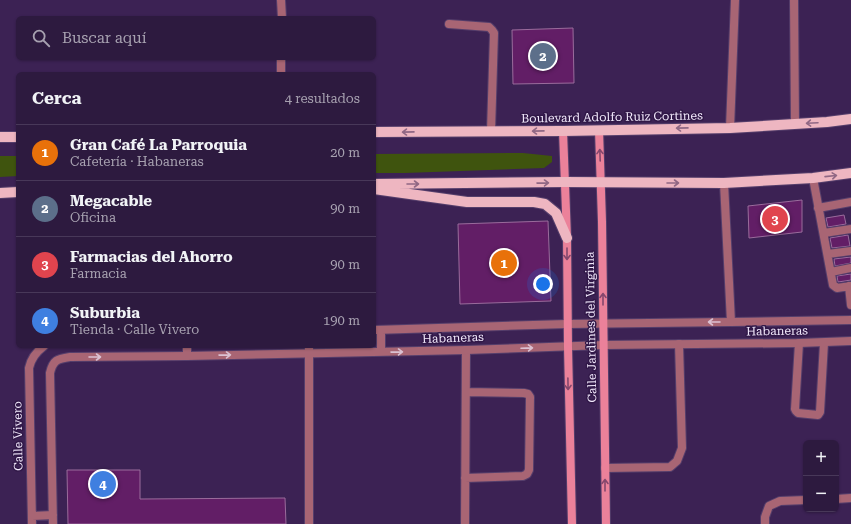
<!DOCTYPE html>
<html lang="es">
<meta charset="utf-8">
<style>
:root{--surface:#2d1a3f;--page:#352346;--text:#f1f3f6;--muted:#a7a1b0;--line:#483859;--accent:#ea580c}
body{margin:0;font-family:"Roboto Serif",serif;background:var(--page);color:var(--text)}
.controls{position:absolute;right:12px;bottom:12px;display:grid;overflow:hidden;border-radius:6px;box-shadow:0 1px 3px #0004}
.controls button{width:36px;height:36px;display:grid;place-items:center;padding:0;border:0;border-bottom:1px solid var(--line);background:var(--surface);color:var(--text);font:20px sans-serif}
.you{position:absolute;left:543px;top:284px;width:14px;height:14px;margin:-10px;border:3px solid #fff;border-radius:50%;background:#1a73e8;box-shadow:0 0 0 6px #1a73e833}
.badge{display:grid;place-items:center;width:26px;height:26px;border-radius:50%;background:var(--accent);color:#fff;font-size:13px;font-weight:700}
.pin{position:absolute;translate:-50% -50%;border:2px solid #fff;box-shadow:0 1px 4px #0006}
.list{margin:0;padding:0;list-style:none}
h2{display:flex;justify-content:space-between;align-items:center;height:52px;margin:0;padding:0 16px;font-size:17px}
h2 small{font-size:13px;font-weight:400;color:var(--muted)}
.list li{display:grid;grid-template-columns:26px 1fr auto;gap:12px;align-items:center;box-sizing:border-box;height:56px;padding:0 16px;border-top:1px solid var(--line)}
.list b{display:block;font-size:15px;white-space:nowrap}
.list p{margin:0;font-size:13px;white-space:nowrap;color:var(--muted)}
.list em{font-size:13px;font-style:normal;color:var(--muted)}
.icon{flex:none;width:22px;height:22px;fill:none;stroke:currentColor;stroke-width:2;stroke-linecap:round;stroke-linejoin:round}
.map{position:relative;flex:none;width:851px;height:524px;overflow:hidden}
.search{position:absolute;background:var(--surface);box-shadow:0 1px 3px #0004;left:16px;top:16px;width:360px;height:44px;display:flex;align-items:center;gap:10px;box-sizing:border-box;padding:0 14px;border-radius:6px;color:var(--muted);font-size:15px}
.panel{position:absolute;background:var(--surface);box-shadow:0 1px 3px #0004;left:16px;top:72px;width:360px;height:276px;border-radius:6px}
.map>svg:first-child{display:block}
.green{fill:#3f540e}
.building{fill:#621e66;stroke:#9a6c9c}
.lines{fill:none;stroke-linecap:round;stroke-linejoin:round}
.lane-casing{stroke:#553e6b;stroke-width:10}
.street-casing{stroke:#553e6b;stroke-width:10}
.secondary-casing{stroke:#553e6b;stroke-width:10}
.primary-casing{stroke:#553e6b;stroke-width:12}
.lane{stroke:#a86574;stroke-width:8}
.street{stroke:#a86574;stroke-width:8}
.secondary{stroke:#eb819a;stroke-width:8}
.primary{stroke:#eeb6c1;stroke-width:10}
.oneway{stroke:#906784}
.oneway2{stroke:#85476d}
.oneway3{stroke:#dbc1d2}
.labels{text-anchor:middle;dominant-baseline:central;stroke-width:3;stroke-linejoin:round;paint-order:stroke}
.street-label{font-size:12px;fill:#f1e8fb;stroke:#311848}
</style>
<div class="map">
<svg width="851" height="524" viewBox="0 0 851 524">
<rect width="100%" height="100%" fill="#3c2254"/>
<!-- green -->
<path class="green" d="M 523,153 L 552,156 L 552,162 L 544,168 L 405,173 L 374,173 L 374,154 Z
M 0,156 L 18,156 L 18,176 L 0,177 Z"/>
<!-- building -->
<path class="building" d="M 573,28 L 574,83 L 513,84 L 512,30 Z
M 802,200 L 802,232 L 749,238 L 748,206 Z
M 844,215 L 846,224 L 828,227 L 826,218 Z
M 548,221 L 551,301 L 460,304 L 458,224 Z
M 848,235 L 850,246 L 832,248 L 830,238 Z
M 851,257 L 851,263 L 835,266 L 834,259 Z
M 851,274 L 851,280 L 838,282 L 837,276 Z
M 67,470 L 140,470 L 140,499 L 285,498 L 286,524 L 68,524 Z"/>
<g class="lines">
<defs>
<path id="lane" d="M 281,0 L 282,18
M 794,0 L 795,124
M 449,24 L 489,27 L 492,30 L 494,33 L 491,131
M 281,74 L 281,58
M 730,128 L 735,0
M 813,178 L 833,285 L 837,288 L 851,286
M 724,183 L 731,322
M 818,208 L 851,202
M 824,233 L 851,229
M 828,254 L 851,251
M 831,272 L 851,268
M 849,286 L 851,305
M 799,343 L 795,409 L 796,411 L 798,413 L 818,415 L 820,412 L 824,343
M 309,346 L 309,524
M 187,356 L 187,346
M 605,468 L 670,467 L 677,461 L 682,448 L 679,344
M 465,478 L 523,476 L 527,474 L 529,470 L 530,397 L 528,394 L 524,393 L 466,392
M 465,524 L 466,350"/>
<path id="street" d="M 374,330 L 567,324 L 731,322 L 851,320
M 381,330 L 381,352
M 836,499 L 851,498
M 32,516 L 53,515
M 32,524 L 29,368 C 31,358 36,352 44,346
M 53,524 L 50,373 C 53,360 57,359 70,357 L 187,356 L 327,353 L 466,350 L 604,345 L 799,343 L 851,341
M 765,524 L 765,517 L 769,506 L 780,501 L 806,500"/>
<path id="secondary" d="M 599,130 L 602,222 L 606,524
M 563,131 L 567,238 L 568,347 L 572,524"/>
<path id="primary" d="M 374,132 L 563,131 L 730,128 L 827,122 L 851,119
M 0,137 L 18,137
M 374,184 L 565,182 L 724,183 L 813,178 L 851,173
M 374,189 L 467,202 L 534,202 L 545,204 L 556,213 L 567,238
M 0,193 L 18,192"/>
</defs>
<!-- lane casing -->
<use href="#lane" class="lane-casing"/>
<!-- street casing -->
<use href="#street" class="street-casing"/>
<!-- secondary casing -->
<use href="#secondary" class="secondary-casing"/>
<!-- primary casing -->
<use href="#primary" class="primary-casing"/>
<!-- lane -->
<use href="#lane" class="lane"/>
<!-- street -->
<use href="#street" class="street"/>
<!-- secondary -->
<use href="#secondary" class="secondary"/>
<!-- primary -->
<use href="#primary" class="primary"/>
</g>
<!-- one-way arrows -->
<defs><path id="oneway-shaft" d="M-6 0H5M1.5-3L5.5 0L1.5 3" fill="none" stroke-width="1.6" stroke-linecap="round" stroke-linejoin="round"/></defs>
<g class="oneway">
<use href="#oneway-shaft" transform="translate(812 123) rotate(177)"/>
<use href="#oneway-shaft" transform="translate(682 128) rotate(179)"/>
<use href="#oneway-shaft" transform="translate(538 131) rotate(179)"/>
<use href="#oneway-shaft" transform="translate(408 132) rotate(179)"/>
<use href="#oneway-shaft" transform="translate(831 176) rotate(-6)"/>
<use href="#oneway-shaft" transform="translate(543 183) rotate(-1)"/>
<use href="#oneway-shaft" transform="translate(673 183)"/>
<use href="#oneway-shaft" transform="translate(413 184)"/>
</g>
<g class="oneway2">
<use href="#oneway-shaft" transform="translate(600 155) rotate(-92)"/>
<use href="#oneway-shaft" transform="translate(567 254) rotate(90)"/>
<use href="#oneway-shaft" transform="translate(603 299) rotate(-90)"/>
<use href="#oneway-shaft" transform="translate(568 384) rotate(89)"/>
<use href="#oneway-shaft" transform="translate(605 485) rotate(-90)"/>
</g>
<g class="oneway3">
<use href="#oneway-shaft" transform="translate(714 322) rotate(180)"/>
<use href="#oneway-shaft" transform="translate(527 348) rotate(-2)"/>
<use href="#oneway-shaft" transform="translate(397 352) rotate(-1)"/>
<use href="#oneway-shaft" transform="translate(225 355) rotate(-1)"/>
<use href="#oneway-shaft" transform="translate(95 357)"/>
</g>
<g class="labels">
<!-- street labels -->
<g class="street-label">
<text transform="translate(612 117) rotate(-1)">Boulevard Adolfo Ruiz Cortines</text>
<text transform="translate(591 327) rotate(-91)">Calle Jardines del Virginia</text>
<text transform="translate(777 331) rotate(-1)">Habaneras</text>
<text transform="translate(453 338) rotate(-2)">Habaneras</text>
<text transform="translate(18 436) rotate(-91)">Calle Vivero</text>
</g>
</g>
</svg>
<div class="controls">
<button>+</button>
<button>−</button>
</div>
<div class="you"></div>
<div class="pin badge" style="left:504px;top:263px;background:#e8710a">1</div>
<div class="pin badge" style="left:543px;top:56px;background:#5c6f8a">2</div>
<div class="pin badge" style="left:775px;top:219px;background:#e0444e">3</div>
<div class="pin badge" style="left:103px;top:484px;background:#3f7fe0">4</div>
<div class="search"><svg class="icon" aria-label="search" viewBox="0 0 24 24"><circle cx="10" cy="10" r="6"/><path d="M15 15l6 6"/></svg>Buscar aquí</div>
<section class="panel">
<h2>Cerca<small>4 resultados</small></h2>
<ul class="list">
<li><span class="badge" style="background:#e8710a">1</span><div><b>Gran Café La Parroquia</b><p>Cafetería · Habaneras</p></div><em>20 m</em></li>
<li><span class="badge" style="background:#5c6f8a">2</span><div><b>Megacable</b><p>Oficina</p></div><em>90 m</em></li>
<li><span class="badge" style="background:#e0444e">3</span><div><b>Farmacias del Ahorro</b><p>Farmacia</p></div><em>90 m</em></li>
<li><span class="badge" style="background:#3f7fe0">4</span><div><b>Suburbia</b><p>Tienda · Calle Vivero</p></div><em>190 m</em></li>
</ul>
</section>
</div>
